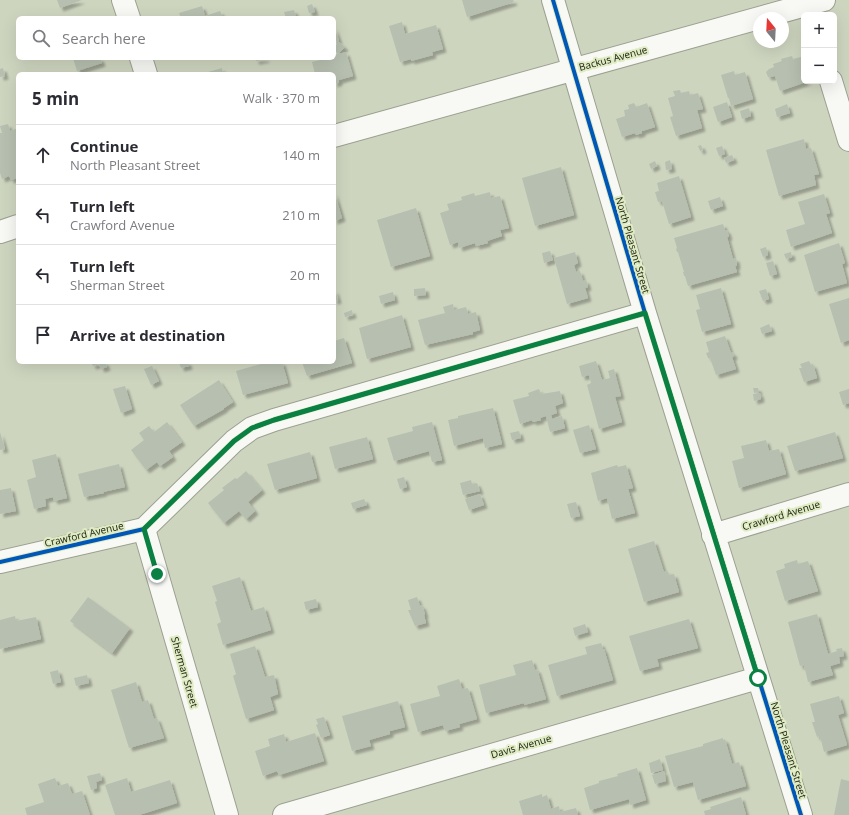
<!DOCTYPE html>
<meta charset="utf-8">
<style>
:root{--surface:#fff;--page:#f2f2f3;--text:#2b2b33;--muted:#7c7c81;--line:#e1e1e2}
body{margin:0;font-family:"Open Sans",sans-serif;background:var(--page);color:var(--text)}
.controls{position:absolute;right:12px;top:12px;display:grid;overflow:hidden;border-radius:6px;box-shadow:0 4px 16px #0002}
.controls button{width:36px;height:36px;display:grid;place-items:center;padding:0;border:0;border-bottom:1px solid var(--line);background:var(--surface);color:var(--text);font:20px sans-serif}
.compass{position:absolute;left:753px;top:12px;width:36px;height:36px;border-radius:50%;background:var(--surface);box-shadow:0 4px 16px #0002;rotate:342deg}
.stop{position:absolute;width:12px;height:12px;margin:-9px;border:3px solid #0b8043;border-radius:50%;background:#fff}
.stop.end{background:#0b8043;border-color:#fff;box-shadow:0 1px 4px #0008}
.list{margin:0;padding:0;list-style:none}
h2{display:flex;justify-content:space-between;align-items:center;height:52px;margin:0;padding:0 16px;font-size:17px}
h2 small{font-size:13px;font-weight:400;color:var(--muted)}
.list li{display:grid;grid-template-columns:26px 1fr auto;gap:12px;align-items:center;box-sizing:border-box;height:60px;padding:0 16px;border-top:1px solid var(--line)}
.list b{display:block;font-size:15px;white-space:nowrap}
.list p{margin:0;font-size:13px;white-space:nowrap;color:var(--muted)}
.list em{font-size:13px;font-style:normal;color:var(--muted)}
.icon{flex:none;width:22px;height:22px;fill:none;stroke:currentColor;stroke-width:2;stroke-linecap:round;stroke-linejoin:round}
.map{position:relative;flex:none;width:849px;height:815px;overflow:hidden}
.search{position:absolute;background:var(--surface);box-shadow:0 4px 16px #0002;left:16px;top:16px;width:320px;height:44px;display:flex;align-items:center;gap:10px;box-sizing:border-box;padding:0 14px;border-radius:6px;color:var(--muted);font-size:15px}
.panel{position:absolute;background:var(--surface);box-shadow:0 4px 16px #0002;left:16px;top:72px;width:320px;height:292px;border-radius:6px}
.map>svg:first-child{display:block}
.building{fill:#b7c0b0;filter:url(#shadow)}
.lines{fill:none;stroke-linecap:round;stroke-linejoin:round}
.minor-casing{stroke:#9ba190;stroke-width:24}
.minor{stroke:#f8f9f5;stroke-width:22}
.cycleway-casing{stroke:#dfebc2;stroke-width:6}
.cycleway{stroke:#0057b8;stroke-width:4}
.route{stroke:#0b8043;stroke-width:5}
.labels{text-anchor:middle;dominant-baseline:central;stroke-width:4;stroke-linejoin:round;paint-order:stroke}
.street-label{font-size:10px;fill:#191d0f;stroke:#dfebc2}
</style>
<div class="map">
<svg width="849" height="815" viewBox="0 0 849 815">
<defs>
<filter id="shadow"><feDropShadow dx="3.5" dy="3.5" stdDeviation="1" flood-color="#0004"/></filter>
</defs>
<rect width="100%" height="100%" fill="#ced5bf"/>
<!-- building -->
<path class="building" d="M 57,0 L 82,0 L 60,8 Z
M 462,0 L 513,0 L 514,2 L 467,17 Z
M 312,4 L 315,12 L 309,13 L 307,6 Z
M 202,6 L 205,16 L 220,11 L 223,18 L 181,18 L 179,13 Z
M 294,10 L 296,18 L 286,18 L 284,12 Z
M 402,22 L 405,34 L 436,25 L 443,49 L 432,52 L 433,55 L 411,61 L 411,59 L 400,62 L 389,26 Z
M 334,27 L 339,41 L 334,42 Z
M 339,42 L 345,47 L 338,54 L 334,49 L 334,47 Z
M 346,52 L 353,76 L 339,80 L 339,82 L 334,84 L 334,74 L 315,74 L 312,62 L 320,60 L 320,58 L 334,58 L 334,55 Z
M 792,56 L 793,59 L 801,57 L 804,65 L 804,81 L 809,81 L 780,91 L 775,76 L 768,77 L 766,72 L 769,69 L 774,67 L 773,64 L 782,61 L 781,59 Z
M 73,58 L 100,58 L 102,63 L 77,71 Z
M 255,58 L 266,58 L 266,59 L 256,61 Z
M 3,68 L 5,76 L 0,77 L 0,69 Z
M 222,68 L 223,74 L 201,74 Z
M 734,71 L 735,75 L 745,72 L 753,99 L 731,106 L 729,98 L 728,98 L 721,75 Z
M 680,90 L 681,93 L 689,91 L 690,95 L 698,93 L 703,109 L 697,110 L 702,128 L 676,136 L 670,117 L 673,116 L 668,98 L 675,96 L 673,91 Z
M 727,102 L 732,117 L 718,122 L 713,107 Z
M 634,103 L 636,107 L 647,103 L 655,127 L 642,131 L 642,133 L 636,135 L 635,133 L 622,137 L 616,119 L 625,116 L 624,110 L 629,109 L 628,105 Z
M 787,104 L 790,113 L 777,117 L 775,109 Z
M 749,108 L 751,116 L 742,119 L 740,111 Z
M 8,124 L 10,131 L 18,128 L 18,178 L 11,180 L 9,176 L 2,179 L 0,173 L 0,133 L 2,133 L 0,126 Z
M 804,139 L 806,149 L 811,148 L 819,174 L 814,175 L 816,185 L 779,196 L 766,150 Z
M 701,145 L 703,150 L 700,151 L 698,146 Z
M 722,146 L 725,154 L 719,156 L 716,148 Z
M 732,155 L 734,160 L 726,163 L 724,158 Z
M 670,160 L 672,169 L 666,170 L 665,162 Z
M 655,161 L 657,166 L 651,169 L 649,164 Z
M 561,167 L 574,215 L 535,226 L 522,178 Z
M 679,176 L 691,217 L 669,224 L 662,201 L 658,202 L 655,192 L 659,191 L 657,183 Z
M 334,192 L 342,218 L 334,221 Z
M 490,192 L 491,198 L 500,196 L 509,228 L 500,230 L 502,236 L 487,241 L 488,243 L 476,246 L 475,243 L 459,248 L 458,242 L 450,245 L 440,213 L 449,210 L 447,204 L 462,200 L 461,197 L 474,193 L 475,196 Z
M 824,194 L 830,213 L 826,214 L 832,233 L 791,247 L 786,230 L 805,224 L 798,202 Z
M 720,197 L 723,206 L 711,210 L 708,201 Z
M 416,208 L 430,256 L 391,267 L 377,220 Z
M 723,224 L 725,230 L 727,230 L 729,237 L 727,237 L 733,259 L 736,258 L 737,266 L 735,266 L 737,272 L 688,286 L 685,276 L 684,276 L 683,272 L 684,272 L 678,252 L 677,252 L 676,249 L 677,248 L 674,238 Z
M 839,243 L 845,263 L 842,264 L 847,283 L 815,292 L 804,255 Z
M 766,247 L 768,255 L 763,257 L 760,249 Z
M 550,251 L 553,260 L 544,263 L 542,253 Z
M 575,252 L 578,263 L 574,265 L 576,272 L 580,271 L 583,281 L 586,280 L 588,287 L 585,288 L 588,298 L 567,304 L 554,258 Z
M 791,252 L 792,257 L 786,259 L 784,254 Z
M 773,261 L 777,274 L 770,276 L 766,263 Z
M 425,288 L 426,295 L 414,296 L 414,289 Z
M 721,288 L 731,324 L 702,332 L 696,310 L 700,309 L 696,295 Z
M 766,289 L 769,299 L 763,301 L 759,291 Z
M 335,290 L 338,300 L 334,301 L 334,291 Z
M 393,292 L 395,300 L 381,304 L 379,296 Z
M 849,298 L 849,340 L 841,343 L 829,304 Z
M 453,304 L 454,310 L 466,307 L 468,314 L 476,312 L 480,330 L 473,332 L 473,334 L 425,345 L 418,320 L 445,313 L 443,307 Z
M 352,310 L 353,315 L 345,317 L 344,313 Z
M 402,315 L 411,347 L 367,359 L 359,328 Z
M 769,324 L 772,331 L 762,334 L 760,328 Z
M 725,336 L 731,353 L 733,352 L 734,356 L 732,357 L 736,369 L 716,375 L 710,358 L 708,358 L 706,353 L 709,352 L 706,342 Z
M 344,338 L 352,363 L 307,376 L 302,362 L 334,362 L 334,341 Z
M 596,361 L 602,380 L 610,378 L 608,371 L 614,369 L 621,396 L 615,397 L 622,422 L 599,429 L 587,385 L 591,383 L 589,375 L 582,377 L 579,366 Z
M 809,361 L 811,365 L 813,364 L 817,378 L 804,382 L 799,368 L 802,368 L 800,364 Z
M 91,362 L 105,362 L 107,367 L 101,369 L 99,364 L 93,366 Z
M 179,362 L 188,362 L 189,366 L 181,368 Z
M 268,362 L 282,362 L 288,383 L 243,395 L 236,371 Z
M 152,366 L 159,381 L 151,385 L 144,369 Z
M 219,380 L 233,402 L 224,408 L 224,409 L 194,426 L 180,405 Z
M 125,386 L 132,409 L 121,413 L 113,389 Z
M 753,388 L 758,388 L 759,392 L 754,393 Z
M 539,389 L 541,394 L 560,391 L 563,403 L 555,406 L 557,413 L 551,415 L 552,419 L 562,416 L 565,428 L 550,432 L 546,416 L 540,418 L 541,420 L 533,422 L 532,420 L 520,424 L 513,400 L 529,396 L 528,393 Z
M 849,389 L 849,403 L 843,405 L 839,392 Z
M 760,393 L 761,399 L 754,401 L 753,394 Z
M 493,408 L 502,444 L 485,448 L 483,438 L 454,446 L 448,420 L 458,418 L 458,416 Z
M 167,422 L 182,442 L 169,451 L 173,457 L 160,466 L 157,462 L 146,470 L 131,450 L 144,440 L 139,433 L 149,426 L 154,432 Z
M 432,422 L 442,460 L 432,462 L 429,451 L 394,461 L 387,438 L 413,431 L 412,427 Z
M 589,425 L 596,449 L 580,453 L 573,430 Z
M 519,431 L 521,438 L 512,440 L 510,433 Z
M 0,432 L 5,449 L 0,450 Z
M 835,432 L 843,458 L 795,471 L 787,446 Z
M 367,437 L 373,459 L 335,469 L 329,447 Z
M 766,440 L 769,451 L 779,449 L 786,474 L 739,488 L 732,461 L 744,458 L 741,446 Z
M 310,452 L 317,478 L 275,490 L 267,464 Z
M 56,454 L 67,498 L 54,501 L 53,497 L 45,499 L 46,506 L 34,509 L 27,480 L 36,477 L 32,460 Z
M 119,464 L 125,487 L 103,492 L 104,493 L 84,497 L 78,474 Z
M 617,465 L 618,467 L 626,465 L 633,488 L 628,489 L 635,513 L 612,519 L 607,498 L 598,501 L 591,473 Z
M 246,471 L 262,490 L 248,502 L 255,511 L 246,519 L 239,511 L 224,523 L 208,503 L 224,490 L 222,488 L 235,478 L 237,479 Z
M 404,477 L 407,487 L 400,489 L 397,479 Z
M 471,480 L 472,484 L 477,483 L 480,491 L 463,495 L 460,483 Z
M 11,488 L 16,511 L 0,514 L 0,490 Z
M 480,494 L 484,505 L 469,510 L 465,499 Z
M 364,499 L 367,505 L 353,509 L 351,503 Z
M 576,502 L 580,516 L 571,518 L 567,504 Z
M 654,541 L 664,572 L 668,571 L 669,575 L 674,574 L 679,592 L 644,602 L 628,549 Z
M 797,560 L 798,564 L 808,561 L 818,591 L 785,601 L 776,571 L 785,568 L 784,564 Z
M 240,577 L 251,611 L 264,607 L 271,630 L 223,645 L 217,624 L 221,622 L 215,602 L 217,601 L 212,586 Z
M 88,597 L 130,628 L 112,653 L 70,621 Z
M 417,597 L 420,606 L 422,605 L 425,614 L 424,615 L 426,623 L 415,626 L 408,610 L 411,610 L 408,600 Z
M 316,599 L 318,607 L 306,610 L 304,602 Z
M 817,614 L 828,654 L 837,651 L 836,649 L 842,648 L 844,656 L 839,657 L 840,663 L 830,666 L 833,675 L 808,682 L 804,665 L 800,666 L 788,622 Z
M 15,616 L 16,621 L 36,617 L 41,639 L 0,649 L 0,620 Z
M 689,619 L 698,648 L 657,659 L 659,666 L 640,671 L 629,636 Z
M 585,624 L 588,632 L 575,636 L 573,628 Z
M 601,643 L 603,649 L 604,649 L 613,680 L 557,696 L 548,665 L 587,654 L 585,647 Z
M 255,646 L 265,677 L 274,675 L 278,694 L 270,697 L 274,710 L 246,719 L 233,676 L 236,674 L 230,654 Z
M 532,660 L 535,670 L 537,669 L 546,699 L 524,705 L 524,703 L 486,713 L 479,685 L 516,675 L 513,665 Z
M 58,670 L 61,682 L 53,684 L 50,672 Z
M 87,675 L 89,683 L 76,686 L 74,678 Z
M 459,679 L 462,689 L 468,688 L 477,719 L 459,724 L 460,727 L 445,731 L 443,725 L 418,732 L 410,704 L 440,696 L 437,686 Z
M 136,682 L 142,702 L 148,700 L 154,719 L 157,718 L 164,738 L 129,748 L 111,690 Z
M 839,696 L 844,713 L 838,715 L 847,745 L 824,752 L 820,736 L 817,737 L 812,722 L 815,722 L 810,704 Z
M 398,701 L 405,727 L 390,731 L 390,734 L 369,740 L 371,746 L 352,751 L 342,716 Z
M 324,717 L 330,735 L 321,738 L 316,725 L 318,724 L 316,719 Z
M 315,733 L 324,761 L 279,775 L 277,771 L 263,776 L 255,751 L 270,746 L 268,739 L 284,734 L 286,742 Z
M 723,738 L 723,740 L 725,739 L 732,764 L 739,762 L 746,786 L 698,800 L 693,782 L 674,787 L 665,756 L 703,746 L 703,744 Z
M 660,759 L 663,770 L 651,773 L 649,763 Z
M 637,768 L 646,800 L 630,805 L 629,799 L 590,810 L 584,788 L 599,783 L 599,781 L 618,776 L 617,774 Z
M 664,771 L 666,781 L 655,784 L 652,775 Z
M 100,773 L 102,780 L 96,782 L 97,788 L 91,790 L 87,776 Z
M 55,778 L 58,786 L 68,783 L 72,794 L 82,791 L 90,815 L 27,815 L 25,808 L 44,802 L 38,784 Z
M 127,778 L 131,792 L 170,780 L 177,803 L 139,815 L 115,815 L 105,785 Z
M 841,779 L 849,781 L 849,815 L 834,815 Z
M 542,794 L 542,797 L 547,795 L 551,809 L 559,806 L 560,812 L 576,808 L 578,815 L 523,815 L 519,801 Z
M 741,797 L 746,815 L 705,815 L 704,811 L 711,809 L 710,807 Z"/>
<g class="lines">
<defs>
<path id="minor" d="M 123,0 L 129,18
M 553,0 L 645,313 L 801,815
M 141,58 L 146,74
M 831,81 L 849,140
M 334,136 L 824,0
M 0,232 L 18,226
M 144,529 L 227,815
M 713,535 L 849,494
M 0,562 L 144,529 L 234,441 L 252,428 L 274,420 L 645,313
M 284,815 L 758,678"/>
</defs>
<!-- minor casing -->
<use href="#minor" class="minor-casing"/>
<!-- minor -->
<use href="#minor" class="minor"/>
<defs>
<path id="cycleway" d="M 553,0 L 645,313 L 801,815
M 0,562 L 144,529 L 234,441 L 252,428 L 274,420 L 645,313"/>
</defs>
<!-- cycleway casing -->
<use href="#cycleway" class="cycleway-casing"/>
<!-- cycleway -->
<use href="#cycleway" class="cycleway"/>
</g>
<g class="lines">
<!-- route -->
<path class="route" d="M 157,574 L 144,529 L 234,441 L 252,428 L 274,420 L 645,313 L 758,678"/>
</g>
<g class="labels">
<!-- street labels -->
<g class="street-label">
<text transform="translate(613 58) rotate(-15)">Backus Avenue</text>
<text transform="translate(633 245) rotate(74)">North Pleasant Street</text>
<text transform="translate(781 515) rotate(-17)">Crawford Avenue</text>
<text transform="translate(84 534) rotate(-13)">Crawford Avenue</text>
<text transform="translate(185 672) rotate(74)">Sherman Street</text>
<text transform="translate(521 746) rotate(-16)">Davis Avenue</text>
<text transform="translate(789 750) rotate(73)">North Pleasant Street</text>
</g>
</g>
</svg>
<div class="controls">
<button>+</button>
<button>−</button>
</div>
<svg class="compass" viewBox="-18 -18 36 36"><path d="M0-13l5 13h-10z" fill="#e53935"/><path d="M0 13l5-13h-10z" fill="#7c7c81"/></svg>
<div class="stop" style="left:758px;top:678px"></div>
<div class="stop end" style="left:157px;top:574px"></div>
<div class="search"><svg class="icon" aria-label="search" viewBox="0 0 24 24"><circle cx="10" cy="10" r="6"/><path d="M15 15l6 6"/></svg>Search here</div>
<section class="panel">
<h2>5 min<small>Walk · 370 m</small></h2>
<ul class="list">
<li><svg class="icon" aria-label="ahead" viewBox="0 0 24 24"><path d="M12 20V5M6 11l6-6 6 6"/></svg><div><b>Continue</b><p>North Pleasant Street</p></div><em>140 m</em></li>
<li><svg class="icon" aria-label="left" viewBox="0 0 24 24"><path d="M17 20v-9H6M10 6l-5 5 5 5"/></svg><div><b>Turn left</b><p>Crawford Avenue</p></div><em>210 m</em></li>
<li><svg class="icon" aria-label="left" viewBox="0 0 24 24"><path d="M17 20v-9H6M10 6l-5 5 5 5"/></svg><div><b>Turn left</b><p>Sherman Street</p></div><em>20 m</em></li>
<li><svg class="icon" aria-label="arrive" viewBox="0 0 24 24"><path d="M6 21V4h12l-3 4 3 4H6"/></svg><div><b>Arrive at destination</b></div></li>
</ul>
</section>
</div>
